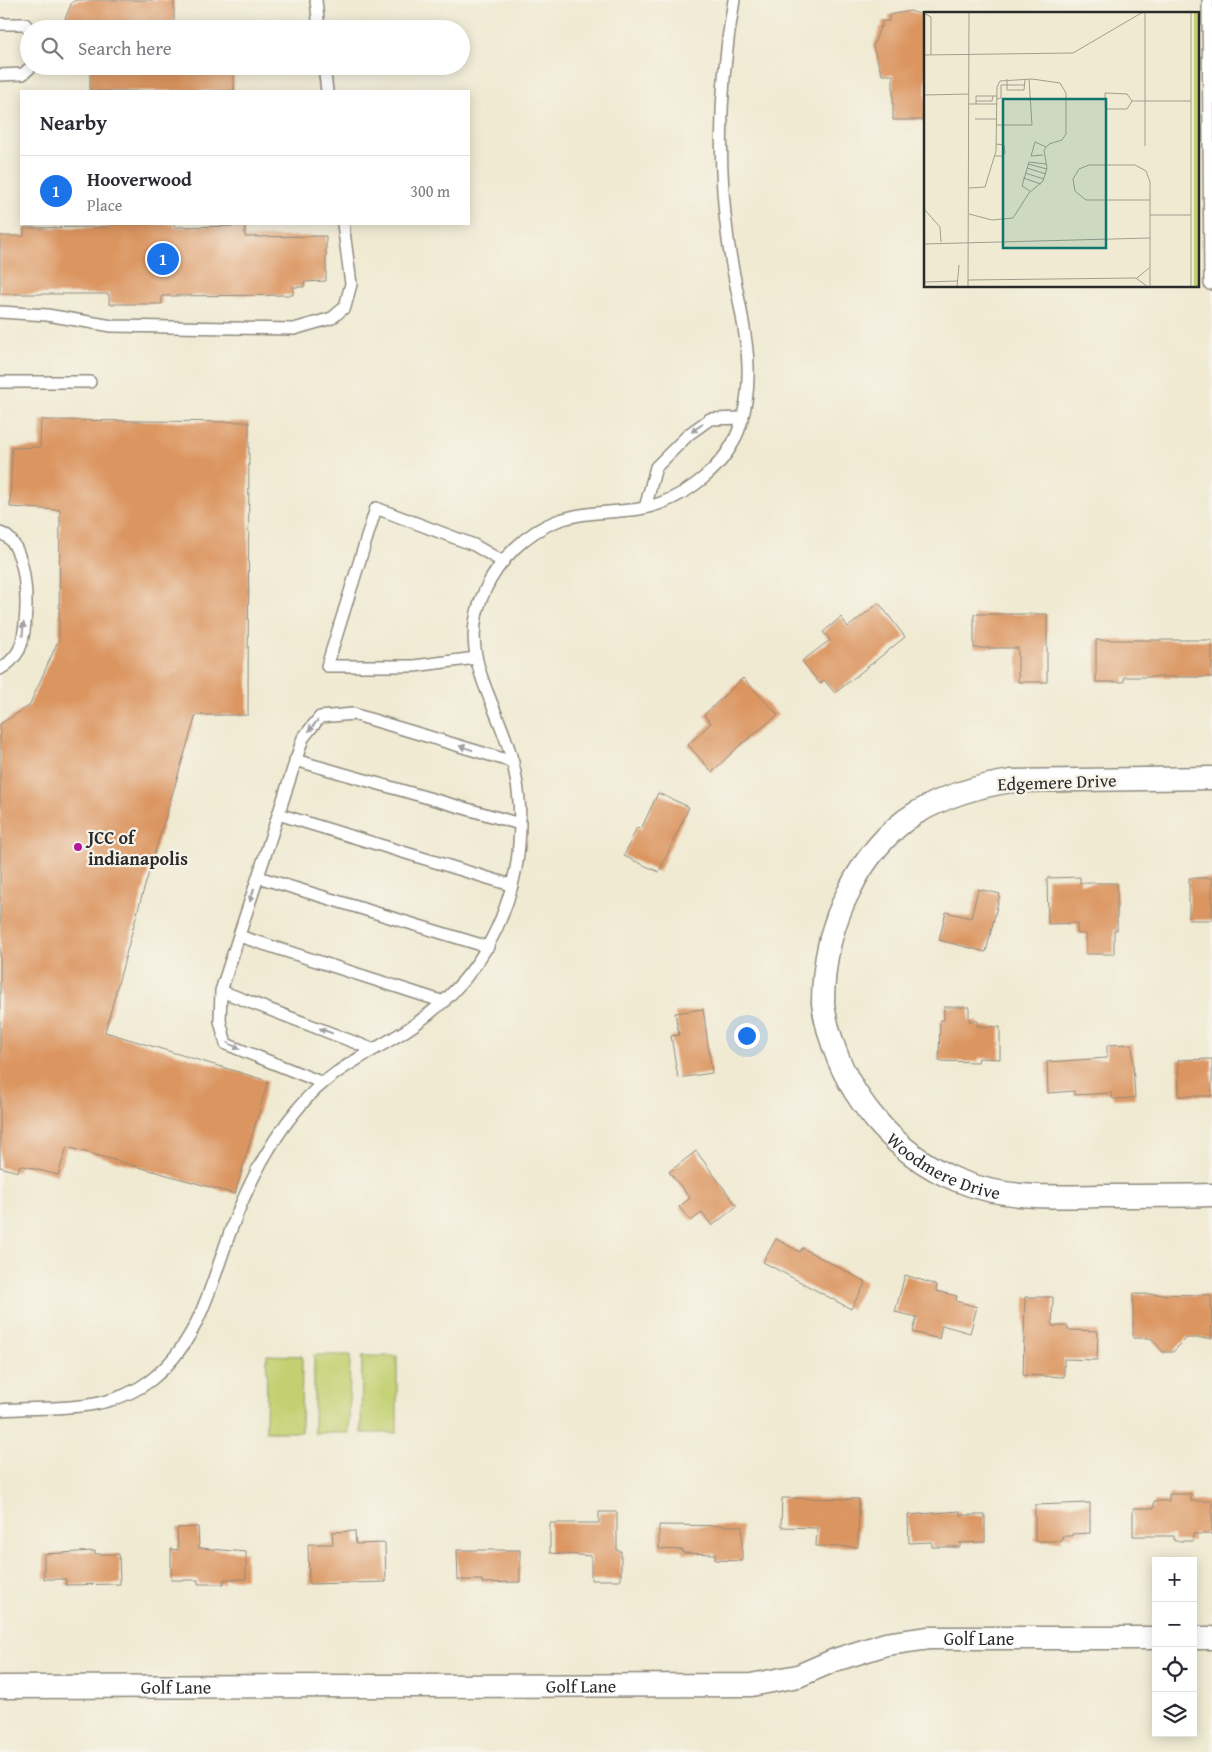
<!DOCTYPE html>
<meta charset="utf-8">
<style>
:root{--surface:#fff;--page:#f2f2f3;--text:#2b2b33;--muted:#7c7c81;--line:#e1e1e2;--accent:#1a73e8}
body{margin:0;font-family:"Gentium Book Plus",serif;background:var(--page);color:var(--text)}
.controls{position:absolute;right:15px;bottom:15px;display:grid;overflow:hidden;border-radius:0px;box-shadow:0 2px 12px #0003}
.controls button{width:45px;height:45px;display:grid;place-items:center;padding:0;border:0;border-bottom:1px solid var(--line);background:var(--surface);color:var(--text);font:25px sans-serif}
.you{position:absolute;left:746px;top:1035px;width:18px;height:18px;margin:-12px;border:4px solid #fff;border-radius:50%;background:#1a73e8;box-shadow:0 0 0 8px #1a73e833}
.badge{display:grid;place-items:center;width:32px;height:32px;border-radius:50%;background:var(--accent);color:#fff;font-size:16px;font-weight:700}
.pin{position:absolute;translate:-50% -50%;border:2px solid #fff;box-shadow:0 1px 5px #0006}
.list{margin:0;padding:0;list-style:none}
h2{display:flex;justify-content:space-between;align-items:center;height:65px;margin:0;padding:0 20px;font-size:21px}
h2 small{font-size:16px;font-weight:400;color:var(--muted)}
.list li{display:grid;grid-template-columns:32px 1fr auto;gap:15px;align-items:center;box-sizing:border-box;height:70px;padding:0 20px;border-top:1px solid var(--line)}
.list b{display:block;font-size:19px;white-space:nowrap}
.list p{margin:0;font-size:16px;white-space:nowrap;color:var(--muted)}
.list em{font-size:16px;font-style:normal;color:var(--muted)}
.icon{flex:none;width:28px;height:28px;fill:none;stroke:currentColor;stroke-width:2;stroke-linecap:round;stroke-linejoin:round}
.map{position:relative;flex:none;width:1212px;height:1752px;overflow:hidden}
.search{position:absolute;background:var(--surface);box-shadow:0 2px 12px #0003;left:20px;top:20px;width:450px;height:55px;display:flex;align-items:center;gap:12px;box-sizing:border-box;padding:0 18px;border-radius:28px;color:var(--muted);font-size:19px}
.panel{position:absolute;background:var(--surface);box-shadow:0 2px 12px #0003;left:20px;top:90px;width:450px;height:135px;border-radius:0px}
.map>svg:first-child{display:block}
.green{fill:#c3d071;stroke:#777e4e}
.building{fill:#db9560}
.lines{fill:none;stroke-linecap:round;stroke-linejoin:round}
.lane-casing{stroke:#8e8a7e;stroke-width:14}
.street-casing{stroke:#8e8a7e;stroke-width:25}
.lane{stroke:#fff;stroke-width:11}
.street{stroke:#fff;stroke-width:22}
.oneway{fill:#a0a0a0}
.poi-dot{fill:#b5179e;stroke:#f7f3e8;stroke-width:2}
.labels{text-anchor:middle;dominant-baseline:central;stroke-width:4.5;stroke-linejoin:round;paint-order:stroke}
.street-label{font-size:18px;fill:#2b2b2b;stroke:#f7f3e8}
.poi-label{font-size:18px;font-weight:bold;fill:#2b2b2b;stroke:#f7f3e8;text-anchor:start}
.inset-road{fill:none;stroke:#a19e8f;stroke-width:1}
.view{fill:#0f766e;fill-opacity:0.15;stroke:#0f766e;stroke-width:2.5}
.inset-edge{fill:none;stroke:#2b2b2b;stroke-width:2.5}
</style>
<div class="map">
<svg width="1212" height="1752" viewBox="0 0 1212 1752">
<rect width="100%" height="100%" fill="#f7f3e8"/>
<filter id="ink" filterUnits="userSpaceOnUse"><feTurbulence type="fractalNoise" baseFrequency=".02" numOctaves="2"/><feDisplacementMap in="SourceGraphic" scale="10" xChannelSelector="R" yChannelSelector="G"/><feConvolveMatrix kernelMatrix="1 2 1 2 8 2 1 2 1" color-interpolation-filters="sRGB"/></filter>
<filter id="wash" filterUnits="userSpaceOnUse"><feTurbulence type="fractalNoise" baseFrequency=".0096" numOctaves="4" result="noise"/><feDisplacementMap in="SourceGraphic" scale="20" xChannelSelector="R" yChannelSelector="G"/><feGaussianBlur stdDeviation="1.12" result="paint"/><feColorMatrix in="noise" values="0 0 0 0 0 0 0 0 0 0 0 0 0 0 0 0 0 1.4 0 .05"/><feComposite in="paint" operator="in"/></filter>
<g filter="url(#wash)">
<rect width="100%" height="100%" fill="#f0ead2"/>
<!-- green -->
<path class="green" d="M 267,1355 L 302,1356 L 301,1432 L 266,1432 Z
M 314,1355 L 350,1355 L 349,1433 L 314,1433 Z
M 362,1356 L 397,1356 L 397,1433 L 361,1433 Z"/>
<g id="blocks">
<!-- building -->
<path class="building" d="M 77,0 L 174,0 L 174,29 L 61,29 L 72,2 Z
M 910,11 L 926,16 L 926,120 L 893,120 L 893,75 L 882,75 L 873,47 L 880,27 L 882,27 L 882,21 L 889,21 L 889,15 Z
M 90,66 L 234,66 L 234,91 L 90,91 Z
M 109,224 L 174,224 L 174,227 L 245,226 L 245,237 L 326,236 L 326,281 L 304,282 L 304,287 L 293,287 L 293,295 L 162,296 L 162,304 L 109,304 L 109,294 L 0,294 L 0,236 L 24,236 L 24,228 L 109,227 Z
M 41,420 L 249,422 L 248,715 L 196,715 L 141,899 L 105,1032 L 268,1081 L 235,1194 L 67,1147 L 58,1175 L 20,1165 L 18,1172 L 0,1167 L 0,724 L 29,706 L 59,639 L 60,510 L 10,507 L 12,448 L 40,447 Z
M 879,603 L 905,637 L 835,693 L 824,680 L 820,684 L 802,661 L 830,640 L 823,632 L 841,617 L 848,627 Z
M 974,614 L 1047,614 L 1047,682 L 1018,682 L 1018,648 L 974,648 Z
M 1096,640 L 1212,640 L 1212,677 L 1124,677 L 1124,682 L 1096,682 Z
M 743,678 L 778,715 L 739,746 L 712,772 L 688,745 L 711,723 L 704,715 Z
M 658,793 L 689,807 L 659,872 L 624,856 L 637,827 L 641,829 Z
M 1080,877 L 1080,883 L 1117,883 L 1117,930 L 1114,930 L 1114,954 L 1086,954 L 1086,934 L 1077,934 L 1077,923 L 1048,924 L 1047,878 Z
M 1189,878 L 1212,878 L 1212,920 L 1189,920 Z
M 978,889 L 1000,894 L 986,952 L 939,940 L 946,912 L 971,918 Z
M 944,1007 L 969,1007 L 969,1021 L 978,1021 L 977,1026 L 1000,1027 L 1000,1059 L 979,1058 L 978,1062 L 939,1061 L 940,1020 L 944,1020 Z
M 703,1009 L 712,1073 L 678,1078 L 671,1036 L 679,1035 L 675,1013 Z
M 1132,1044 L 1135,1098 L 1113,1099 L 1112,1093 L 1074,1095 L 1074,1091 L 1048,1093 L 1047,1062 L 1107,1058 L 1107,1045 Z
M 1212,1059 L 1212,1096 L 1179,1096 L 1178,1060 Z
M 696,1151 L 737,1206 L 712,1226 L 702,1213 L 691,1221 L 679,1207 L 690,1198 L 669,1172 Z
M 776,1239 L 800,1252 L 802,1248 L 866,1282 L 851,1309 L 763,1262 Z
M 905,1275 L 937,1285 L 936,1291 L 957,1296 L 956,1301 L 977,1307 L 970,1333 L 942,1325 L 939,1339 L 913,1332 L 917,1317 L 895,1312 Z
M 1133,1294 L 1211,1295 L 1212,1338 L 1187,1338 L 1173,1352 L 1163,1352 L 1151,1338 L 1133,1338 Z
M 1025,1297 L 1053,1297 L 1052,1326 L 1068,1326 L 1068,1330 L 1098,1331 L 1097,1360 L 1064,1359 L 1064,1377 L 1023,1375 Z
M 1169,1494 L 1191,1494 L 1191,1501 L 1212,1501 L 1212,1534 L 1193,1534 L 1193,1541 L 1174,1541 L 1174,1536 L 1133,1536 L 1133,1508 L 1154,1508 L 1154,1501 L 1169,1501 Z
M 782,1498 L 859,1499 L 858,1547 L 816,1546 L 817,1528 L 781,1527 Z
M 1090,1503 L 1090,1533 L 1072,1534 L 1072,1536 L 1062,1536 L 1062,1541 L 1035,1541 L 1035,1505 Z
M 960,1511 L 960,1515 L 985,1515 L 985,1542 L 960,1543 L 960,1547 L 932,1547 L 932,1542 L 909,1543 L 908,1515 Z
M 599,1512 L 617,1512 L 617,1551 L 621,1551 L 621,1580 L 591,1580 L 591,1556 L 550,1553 L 550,1523 L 599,1523 Z
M 659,1525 L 742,1526 L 742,1561 L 715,1560 L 715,1554 L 683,1553 L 683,1550 L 659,1549 Z
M 198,1527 L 199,1548 L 246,1552 L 246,1579 L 224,1579 L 224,1584 L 198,1584 L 198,1580 L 171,1580 L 171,1549 L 178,1550 L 177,1528 Z
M 355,1531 L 356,1544 L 385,1543 L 386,1582 L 309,1584 L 308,1544 L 333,1544 L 332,1532 Z
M 457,1550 L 520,1550 L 520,1582 L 482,1583 L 482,1580 L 458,1580 Z
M 95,1551 L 95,1554 L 119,1554 L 120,1584 L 66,1585 L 66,1579 L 44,1579 L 44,1554 Z"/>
</g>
</g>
<g filter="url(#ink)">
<use href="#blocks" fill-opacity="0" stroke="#8e8a7e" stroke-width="1"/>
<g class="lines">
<defs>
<path id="lane" d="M 316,0 L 319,29
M 1208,0 L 1210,284
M 0,24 L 25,24 L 29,29
M 324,66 L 327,91
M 0,75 L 23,74 L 32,66
M 0,312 L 47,315 L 112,326 L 294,329 L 332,318 L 345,307 L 351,284 L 343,224
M 0,382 L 90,382
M 645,508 L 656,467 L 689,434 L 710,419 L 743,418
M 0,533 C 31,542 30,626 19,650 C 15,657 7,665 0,669
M 476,658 L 414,666 L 327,666 L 376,508 L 474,545 L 503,562
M 295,760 L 520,824
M 278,814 L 511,885
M 258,877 L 488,947
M 239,936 L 444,1002
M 221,991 L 372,1049
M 323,1083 L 226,1044 L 220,1021 L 221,991 L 303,738 L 320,717 L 353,714 L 513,762
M 0,1410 C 53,1406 106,1414 151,1380 C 201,1341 211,1282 232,1227 C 248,1184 270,1141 300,1106 C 330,1070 367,1055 405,1031 C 466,992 502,939 516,868 C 523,827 521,788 509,749 C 492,693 456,650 485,590 C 500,559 525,533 557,521 C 584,511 612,513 639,509 C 683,501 729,466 741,423 C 760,362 736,301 728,240 C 717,160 720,80 734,0"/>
<g id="street">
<path id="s1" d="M 1212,778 L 1012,781 C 977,786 947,795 916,813 C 888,830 864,860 850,889 C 832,923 823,963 823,1003 C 824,1013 827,1025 830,1035 C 848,1098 896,1155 957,1180 C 1002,1199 1051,1197 1098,1196 C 1136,1196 1174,1196 1212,1195"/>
<path d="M 1193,1638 L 1212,1638"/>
<path id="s2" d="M 0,1687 L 751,1685 L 798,1676 L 835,1660 L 886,1644 L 929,1638 L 1156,1638"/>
</g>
</defs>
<!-- lane casing -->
<use href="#lane" class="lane-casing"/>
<!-- street casing -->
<use href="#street" class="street-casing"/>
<!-- lane -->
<use href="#lane" class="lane"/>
<!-- street -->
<use href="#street" class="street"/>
</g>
<!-- one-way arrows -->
<defs><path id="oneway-solid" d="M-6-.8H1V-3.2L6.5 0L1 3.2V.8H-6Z" transform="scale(1.25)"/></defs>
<g class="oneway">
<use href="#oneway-solid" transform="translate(697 428) rotate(144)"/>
<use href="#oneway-solid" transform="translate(23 629) rotate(-86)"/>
<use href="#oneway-solid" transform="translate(313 726) rotate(130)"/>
<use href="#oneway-solid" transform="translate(466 748) rotate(-163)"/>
<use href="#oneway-solid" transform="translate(252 895) rotate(108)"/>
<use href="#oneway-solid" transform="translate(326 1031) rotate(-159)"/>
<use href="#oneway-solid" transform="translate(234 1046) rotate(26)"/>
</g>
</g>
<!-- markers -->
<circle class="poi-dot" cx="78" cy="847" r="5"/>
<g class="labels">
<!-- street labels -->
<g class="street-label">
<text transform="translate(1057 782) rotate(-2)">Edgemere Drive</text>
<text stroke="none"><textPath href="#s1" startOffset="736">Woodmere Drive</textPath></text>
<text stroke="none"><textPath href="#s2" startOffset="986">Golf Lane</textPath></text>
<text stroke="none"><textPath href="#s2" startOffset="581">Golf Lane</textPath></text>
<text stroke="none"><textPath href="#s2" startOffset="176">Golf Lane</textPath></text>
</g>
<!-- poi labels -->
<g class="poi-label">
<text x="88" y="837">JCC of<tspan x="88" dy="21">indianapolis</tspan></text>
</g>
</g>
<!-- overview -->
<g transform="translate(924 12)">
<rect width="275" height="275" fill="#f0ead2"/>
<path d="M 270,0 L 275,0 L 275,275 L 270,275 Z" fill="#c3d071"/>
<path class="inset-road" d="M 221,0 L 221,134M 267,0 L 267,275M 0,1 L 7,5 L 7,43M 0,43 L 149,41 L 219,0M 83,67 L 83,78 L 100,78 L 101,67M 0,83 L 45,82M 73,87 L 77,86 L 77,73 L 101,73M 52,89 L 68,89 L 69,84M 208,89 L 267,89M 45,92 L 73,92M 52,92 L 52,84 L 73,84M 181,97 L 203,97 L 208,89M 51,107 L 72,107M 182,111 L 181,81 L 203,82 L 208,89M 72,113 L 108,113 L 105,67M 119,143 L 107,144 L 111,130 L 122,135M 71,144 L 78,144 L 81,141 L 80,133 L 72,132M 104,152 L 123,157M 103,156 L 122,162M 101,161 L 120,167M 0,165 L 0,83M 99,166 L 117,172M 106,179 L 98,174 L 105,150 L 122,152M 0,197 L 16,215 L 17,230M 45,202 L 68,208 L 89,206 L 105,181 L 119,169 L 123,156 L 120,138 L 125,132 L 138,128 L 142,122 L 142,81 L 136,71 L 108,67 L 76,69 L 73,75 L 72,139 L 61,175 L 45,176M 226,203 L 267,203M 0,232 L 226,226M 213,266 L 225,256M 44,268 L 212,266 L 224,275M 0,270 L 34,269M 33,275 L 35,253M 44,275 L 45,0M 226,275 L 226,170 L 222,159 L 211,153 L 165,153 L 155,157 L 149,167 L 151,179 L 162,188 L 226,188"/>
<path class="view" d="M 79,87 L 182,87 L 182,236 L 79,236 Z"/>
<rect width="275" height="275" class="inset-edge"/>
</g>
</svg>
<div class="controls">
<button>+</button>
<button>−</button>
<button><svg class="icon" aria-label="locate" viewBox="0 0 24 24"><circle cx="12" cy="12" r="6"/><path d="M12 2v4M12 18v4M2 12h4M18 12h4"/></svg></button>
<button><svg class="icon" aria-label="layers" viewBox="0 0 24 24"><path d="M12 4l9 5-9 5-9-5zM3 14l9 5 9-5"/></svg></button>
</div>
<div class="you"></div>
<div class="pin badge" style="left:163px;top:259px">1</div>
<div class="search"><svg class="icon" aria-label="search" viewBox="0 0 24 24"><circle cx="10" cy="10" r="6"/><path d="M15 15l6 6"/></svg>Search here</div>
<section class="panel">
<h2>Nearby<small></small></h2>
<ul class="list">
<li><span class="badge">1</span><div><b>Hooverwood</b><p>Place</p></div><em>300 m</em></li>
</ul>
</section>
</div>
